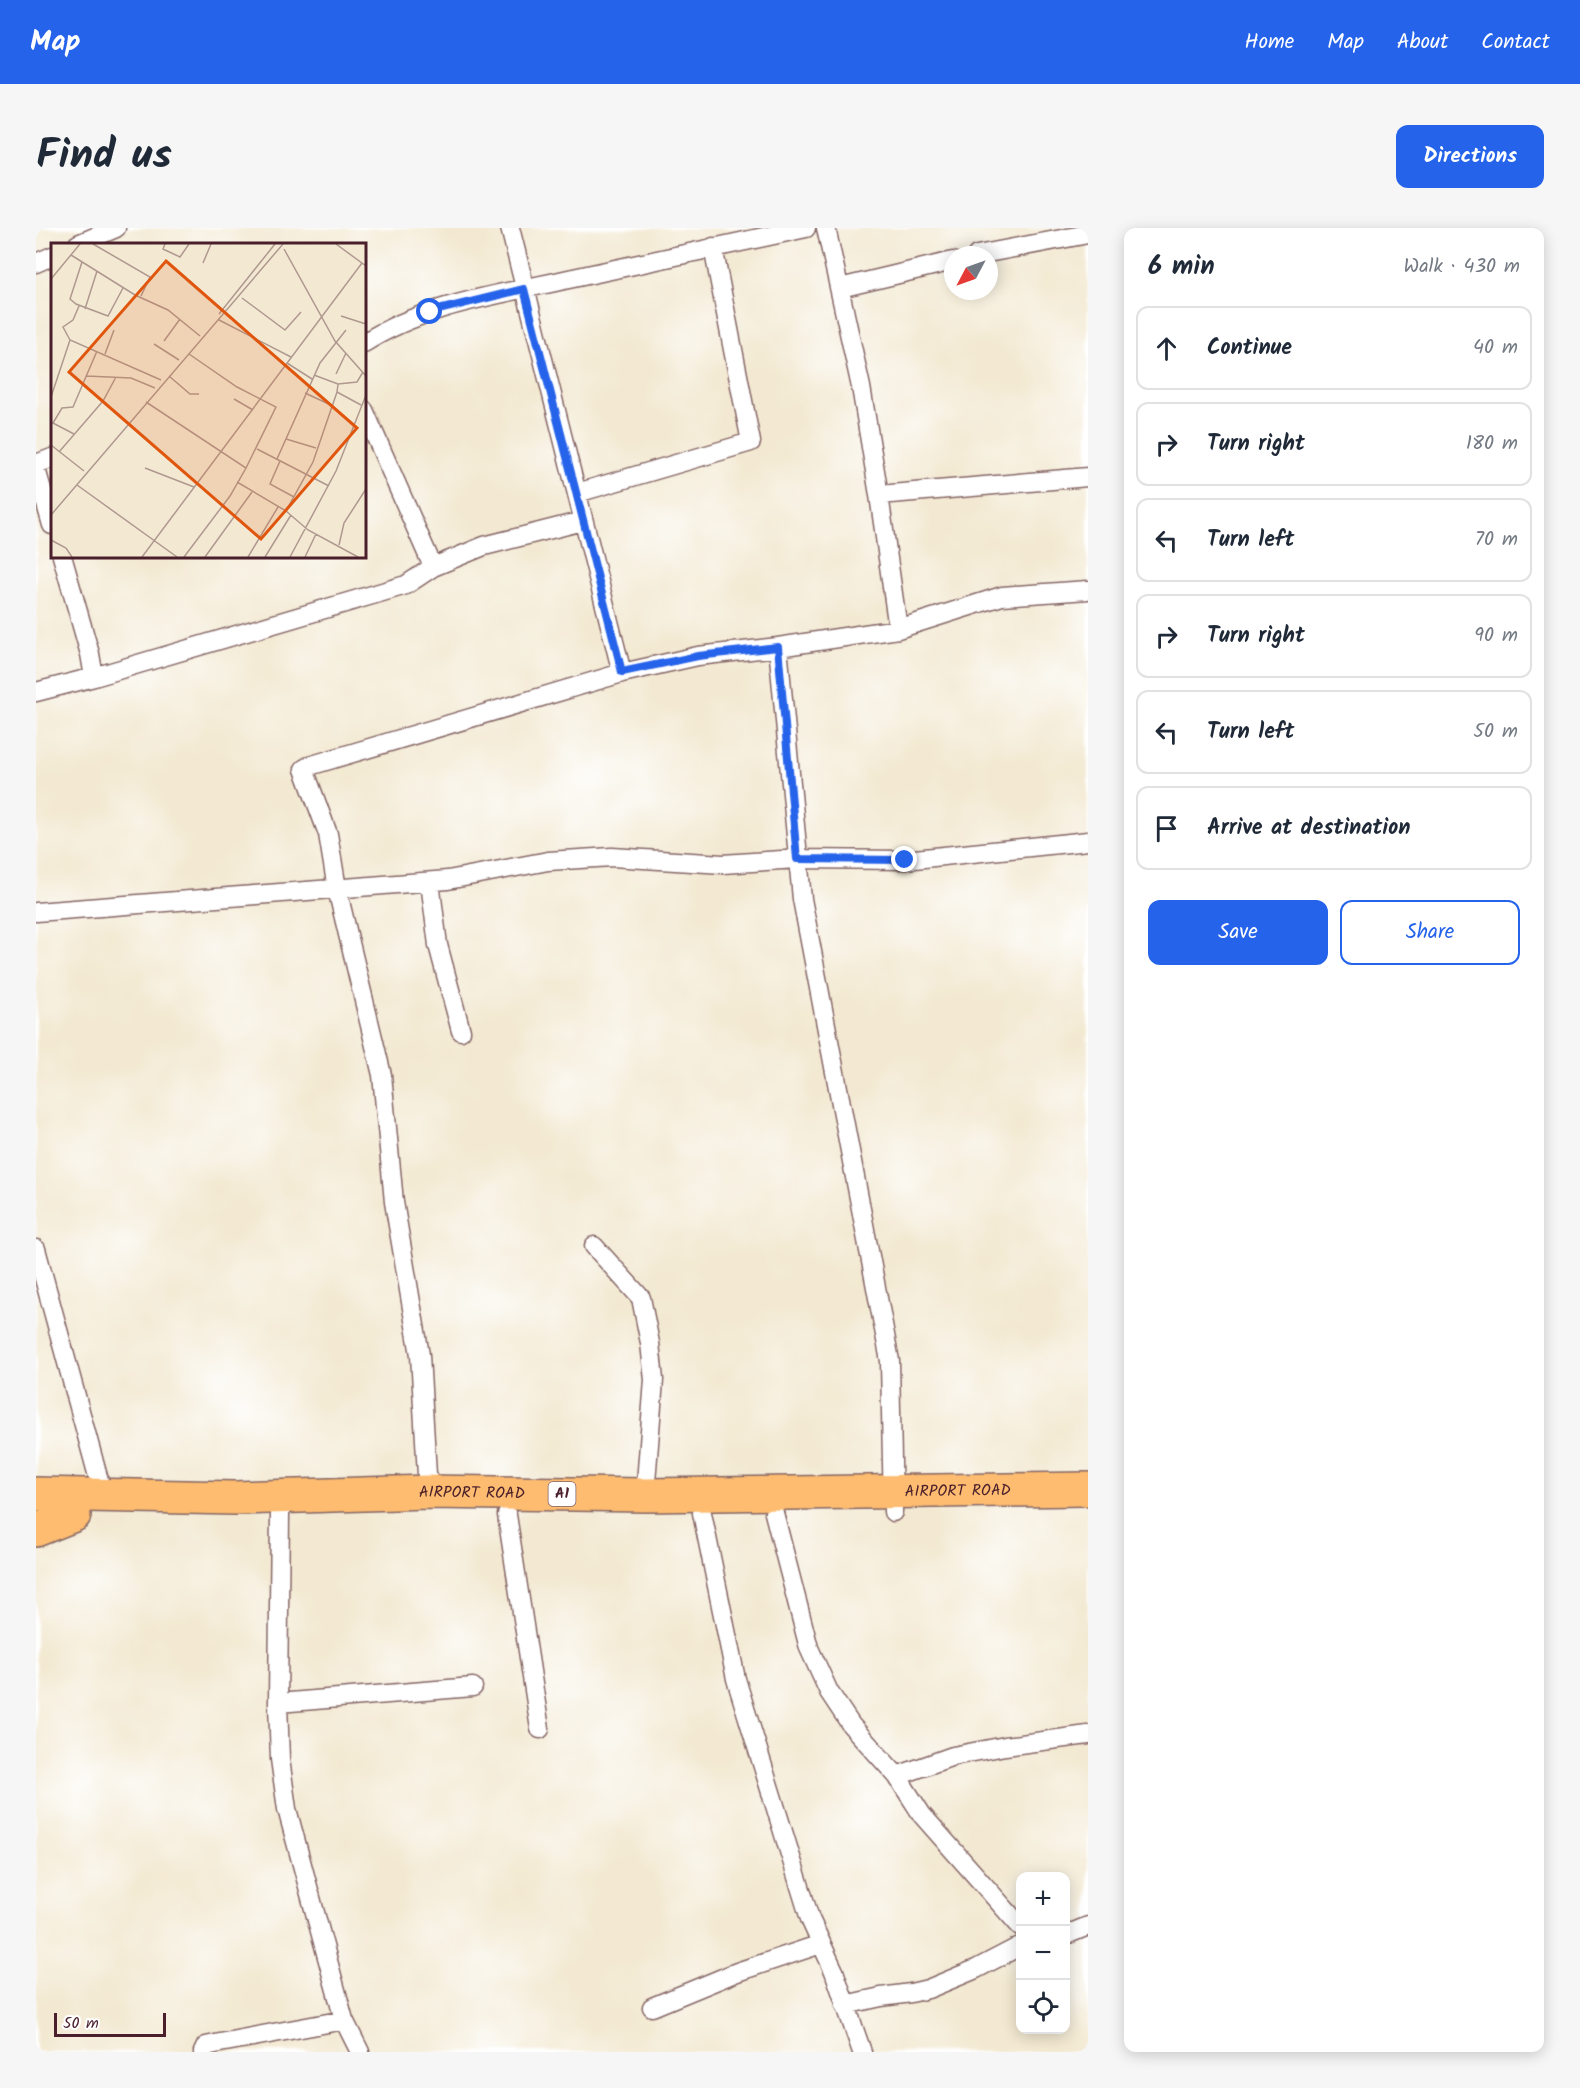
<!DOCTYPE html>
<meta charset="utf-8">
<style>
:root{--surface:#fff;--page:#f6f6f7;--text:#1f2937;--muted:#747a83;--line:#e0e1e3;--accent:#2563eb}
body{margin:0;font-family:Kalam,sans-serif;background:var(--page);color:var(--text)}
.controls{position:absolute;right:18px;bottom:18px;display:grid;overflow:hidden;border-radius:12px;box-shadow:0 3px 15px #0003}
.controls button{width:54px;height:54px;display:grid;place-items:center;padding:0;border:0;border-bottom:2px solid var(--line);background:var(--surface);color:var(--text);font:30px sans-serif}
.compass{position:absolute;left:908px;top:18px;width:54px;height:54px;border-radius:50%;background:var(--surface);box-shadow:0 3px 15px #0003;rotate:229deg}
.scale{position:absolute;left:18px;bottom:15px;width:112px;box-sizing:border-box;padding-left:6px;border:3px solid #4a1f2b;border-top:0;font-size:16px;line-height:21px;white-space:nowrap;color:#4a1f2b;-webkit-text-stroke:4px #fff;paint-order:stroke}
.stop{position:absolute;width:18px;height:18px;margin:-14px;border:4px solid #2563eb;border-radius:50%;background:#fff}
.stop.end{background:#2563eb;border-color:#fff;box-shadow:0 2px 6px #0008}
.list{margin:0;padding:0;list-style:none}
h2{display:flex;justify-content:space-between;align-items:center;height:78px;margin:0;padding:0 24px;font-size:26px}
h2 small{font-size:20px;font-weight:400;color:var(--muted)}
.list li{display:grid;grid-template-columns:39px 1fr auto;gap:18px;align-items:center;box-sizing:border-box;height:84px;margin:0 12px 12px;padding:0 12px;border:2px solid var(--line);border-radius:12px}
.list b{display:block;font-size:22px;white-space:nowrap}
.list em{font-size:20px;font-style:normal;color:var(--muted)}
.actions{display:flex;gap:12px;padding:18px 24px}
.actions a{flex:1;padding:14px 0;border:2px solid var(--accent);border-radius:12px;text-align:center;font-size:21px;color:var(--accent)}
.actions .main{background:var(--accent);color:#fff}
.icon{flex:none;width:33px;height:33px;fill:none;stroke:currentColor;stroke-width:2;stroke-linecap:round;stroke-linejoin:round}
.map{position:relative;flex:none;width:1052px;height:1824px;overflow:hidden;border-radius:12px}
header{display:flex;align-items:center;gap:36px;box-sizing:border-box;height:84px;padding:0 30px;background:var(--accent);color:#fff}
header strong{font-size:28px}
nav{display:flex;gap:33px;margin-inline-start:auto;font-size:21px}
.intro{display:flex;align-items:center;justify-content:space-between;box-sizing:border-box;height:144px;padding:0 36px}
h1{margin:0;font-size:42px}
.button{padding:15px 27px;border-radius:12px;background:var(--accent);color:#fff;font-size:21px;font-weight:700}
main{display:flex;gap:36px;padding:0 36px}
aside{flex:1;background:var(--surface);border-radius:12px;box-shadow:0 3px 15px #0003}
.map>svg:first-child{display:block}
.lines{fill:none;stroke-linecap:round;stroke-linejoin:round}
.street-casing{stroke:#856665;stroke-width:21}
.highway-casing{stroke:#856665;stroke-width:36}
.street{stroke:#fff;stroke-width:18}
.highway{stroke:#fdbc70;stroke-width:33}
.route{stroke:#2563eb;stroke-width:8}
.labels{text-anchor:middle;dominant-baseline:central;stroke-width:6;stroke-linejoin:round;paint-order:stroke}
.shield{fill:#fff;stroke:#80626b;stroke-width:1.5}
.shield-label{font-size:15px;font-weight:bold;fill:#4a1f2b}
.street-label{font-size:16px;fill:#4a1f2b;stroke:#fff}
.inset-road{fill:none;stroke:#af988f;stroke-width:1.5}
.view{fill:#e0560e;fill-opacity:0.15;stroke:#e0560e;stroke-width:3}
.inset-edge{fill:none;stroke:#4a1f2b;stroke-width:3}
</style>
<header>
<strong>Map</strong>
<nav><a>Home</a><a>Map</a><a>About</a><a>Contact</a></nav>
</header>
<div class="intro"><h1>Find us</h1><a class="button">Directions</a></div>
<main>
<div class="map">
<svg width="1052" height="1824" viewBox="0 0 1052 1824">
<rect width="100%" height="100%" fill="#fff"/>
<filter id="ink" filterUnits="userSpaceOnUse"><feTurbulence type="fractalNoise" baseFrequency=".0167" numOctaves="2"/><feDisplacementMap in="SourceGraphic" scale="12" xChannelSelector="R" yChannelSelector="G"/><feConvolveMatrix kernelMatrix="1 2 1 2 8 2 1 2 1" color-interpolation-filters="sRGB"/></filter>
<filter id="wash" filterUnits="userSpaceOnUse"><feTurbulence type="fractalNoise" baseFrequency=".008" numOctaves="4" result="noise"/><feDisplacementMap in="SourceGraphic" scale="24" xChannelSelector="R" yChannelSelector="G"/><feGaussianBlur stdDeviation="1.35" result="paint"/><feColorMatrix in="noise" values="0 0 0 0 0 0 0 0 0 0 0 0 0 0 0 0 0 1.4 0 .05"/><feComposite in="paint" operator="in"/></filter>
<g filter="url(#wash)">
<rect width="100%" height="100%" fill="#f3e9d2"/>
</g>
<g filter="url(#ink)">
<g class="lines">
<defs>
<path id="street" d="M 474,0 L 586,445
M 790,0 L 825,159 L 843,267 L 862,401
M 42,16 L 80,0
M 941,27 L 1052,6
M 0,35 L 16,28
M 804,60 L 917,33
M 328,115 C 387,77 461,67 528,52 C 609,34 690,17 770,0
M 328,182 L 397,339
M 0,236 L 16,230
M 0,241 L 16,297
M 541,265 L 715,214 L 677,19
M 843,267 L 1052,249
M 26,328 L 54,426 L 58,449
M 0,464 L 58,449 L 370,357 L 397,339 L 448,318 L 547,293
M 394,654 L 402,717 L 425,803
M 0,684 L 412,652 L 512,633 L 576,629 L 687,636 L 761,631 L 869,632 L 1052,613
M 558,1018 L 605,1070 L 614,1115 L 618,1152 L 609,1267
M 0,1021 L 67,1267
M 392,1264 L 384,1127 L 358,974 L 346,847 L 301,661 L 292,606 L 268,541 L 273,538 L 586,445 L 662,428 L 742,419
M 857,1284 L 854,1133 L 766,671 L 742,419 L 862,401 L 966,368 L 1052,362
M 244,1285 L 242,1475 L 244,1531 L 251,1581 L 308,1792 L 324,1824
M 666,1285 L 700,1451 L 774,1691 L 798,1743 L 826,1824
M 738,1285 L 773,1420 L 793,1464 L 815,1497 L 861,1548 L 886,1587 L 984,1698
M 471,1287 L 504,1501
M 242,1475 L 437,1459
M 861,1548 L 917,1528 L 969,1518 L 1052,1507
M 1030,1707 L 1052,1698
M 809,1777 L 845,1769 L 875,1765 L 892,1761 L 940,1741 L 984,1718
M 616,1779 L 701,1744 L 785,1716
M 167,1824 L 170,1818 L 184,1815 L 308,1792"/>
<g id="highway">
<path id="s1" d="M 0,1266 L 199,1270 L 392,1264 L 609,1267 L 1052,1261"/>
<path d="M 0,1302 L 38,1287"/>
</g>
</defs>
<!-- street casing -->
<use href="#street" class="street-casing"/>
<!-- highway casing -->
<use href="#highway" class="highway-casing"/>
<!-- street -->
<use href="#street" class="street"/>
<!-- highway -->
<use href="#highway" class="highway"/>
</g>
</g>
<g class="lines" filter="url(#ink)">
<!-- route -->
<path class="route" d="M 394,84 L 488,61 L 586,444 L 662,428 L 742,419 L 761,631 L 869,632"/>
</g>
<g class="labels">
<!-- shield labels -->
<rect class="shield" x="512.5" y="1254" width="27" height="24" rx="4.5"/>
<g class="shield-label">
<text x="526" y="1266">A1</text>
</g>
<!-- street labels -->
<g class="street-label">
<text stroke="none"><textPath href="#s1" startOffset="922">AIRPORT ROAD</textPath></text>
<text stroke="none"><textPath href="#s1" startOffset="436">AIRPORT ROAD</textPath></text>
</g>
</g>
<!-- overview -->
<g transform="translate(15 15)">
<rect width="315" height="315" fill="#f3e9d2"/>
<path class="inset-road" d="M 42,1 L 99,34 L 90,53M 114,1 L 112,6 L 129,14 L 138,1M 285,1 L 315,23M 233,6 L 284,98 L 315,133M 20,12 L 84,52 L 117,67 L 149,93M 31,19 L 19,56 L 25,61 L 57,73 L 72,45M 152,20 L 160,1M 0,36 L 29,1M 191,55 L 234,87 L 250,69M 28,63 L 22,77 L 12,84 L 19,97 L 110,137M 34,66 L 46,28M 168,71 L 224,1M 290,73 L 315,81M 168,77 L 240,114M 113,98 L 129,76M 103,101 L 128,117M 54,111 L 63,87M 138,111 L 186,144 L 225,164 L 195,225M 236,120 L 261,136M 285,131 L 295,110M 35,133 L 80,135 L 104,145M 118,133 L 139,151 L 148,151M 287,141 L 306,139 L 312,129M 286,149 L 310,162M 254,150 L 282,163M 0,154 L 19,97M 183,156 L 202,167M 95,159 L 195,225 L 179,253 L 133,314M 0,179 L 23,191M 2,180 L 11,165 L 22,164 L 46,108M 235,196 L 265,205M 0,202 L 33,228M 206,206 L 278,243M 8,209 L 52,158 L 65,134M 226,216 L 269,120 L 295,87M 229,218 L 219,241 L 243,254M 94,225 L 143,244M 186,239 L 235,268 L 257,287 L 307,314M 26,242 L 126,314M 235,268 L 262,219 L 286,149 L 287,141 L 263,132M 0,272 L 232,1M 0,297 L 15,305 L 21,314M 288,302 L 293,280 L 315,246M 91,314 L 311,20M 154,314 L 201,249M 197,314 L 227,264M 214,314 L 240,272M 239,314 L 285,228 L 315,152M 254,314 L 265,291"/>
<path class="view" d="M 115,18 L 306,185 L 210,296 L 18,129 Z"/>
<rect width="315" height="315" class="inset-edge"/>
</g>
</svg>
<div class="controls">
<button>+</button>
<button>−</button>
<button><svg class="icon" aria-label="locate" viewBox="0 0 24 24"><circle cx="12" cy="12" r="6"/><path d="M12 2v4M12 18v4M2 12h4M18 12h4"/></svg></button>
</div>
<svg class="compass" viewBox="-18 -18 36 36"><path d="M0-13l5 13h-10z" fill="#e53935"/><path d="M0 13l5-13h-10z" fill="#747a83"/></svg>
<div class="scale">50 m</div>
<div class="stop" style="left:394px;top:84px"></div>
<div class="stop end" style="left:869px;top:632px"></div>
</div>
<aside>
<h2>6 min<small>Walk · 430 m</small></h2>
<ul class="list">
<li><svg class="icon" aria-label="ahead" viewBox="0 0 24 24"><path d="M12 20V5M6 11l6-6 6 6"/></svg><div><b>Continue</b></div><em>40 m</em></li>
<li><svg class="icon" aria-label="right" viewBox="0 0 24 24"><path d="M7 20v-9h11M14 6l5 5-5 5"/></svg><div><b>Turn right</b></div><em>180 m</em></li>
<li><svg class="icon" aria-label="left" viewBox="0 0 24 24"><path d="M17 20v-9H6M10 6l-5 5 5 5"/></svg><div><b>Turn left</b></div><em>70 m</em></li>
<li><svg class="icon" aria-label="right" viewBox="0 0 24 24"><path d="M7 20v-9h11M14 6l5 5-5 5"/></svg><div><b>Turn right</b></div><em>90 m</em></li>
<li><svg class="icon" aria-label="left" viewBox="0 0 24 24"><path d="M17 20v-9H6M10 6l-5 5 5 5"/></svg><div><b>Turn left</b></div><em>50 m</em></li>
<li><svg class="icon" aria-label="arrive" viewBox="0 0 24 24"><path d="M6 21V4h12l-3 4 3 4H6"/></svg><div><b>Arrive at destination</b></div></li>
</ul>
<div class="actions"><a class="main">Save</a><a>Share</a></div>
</aside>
</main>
